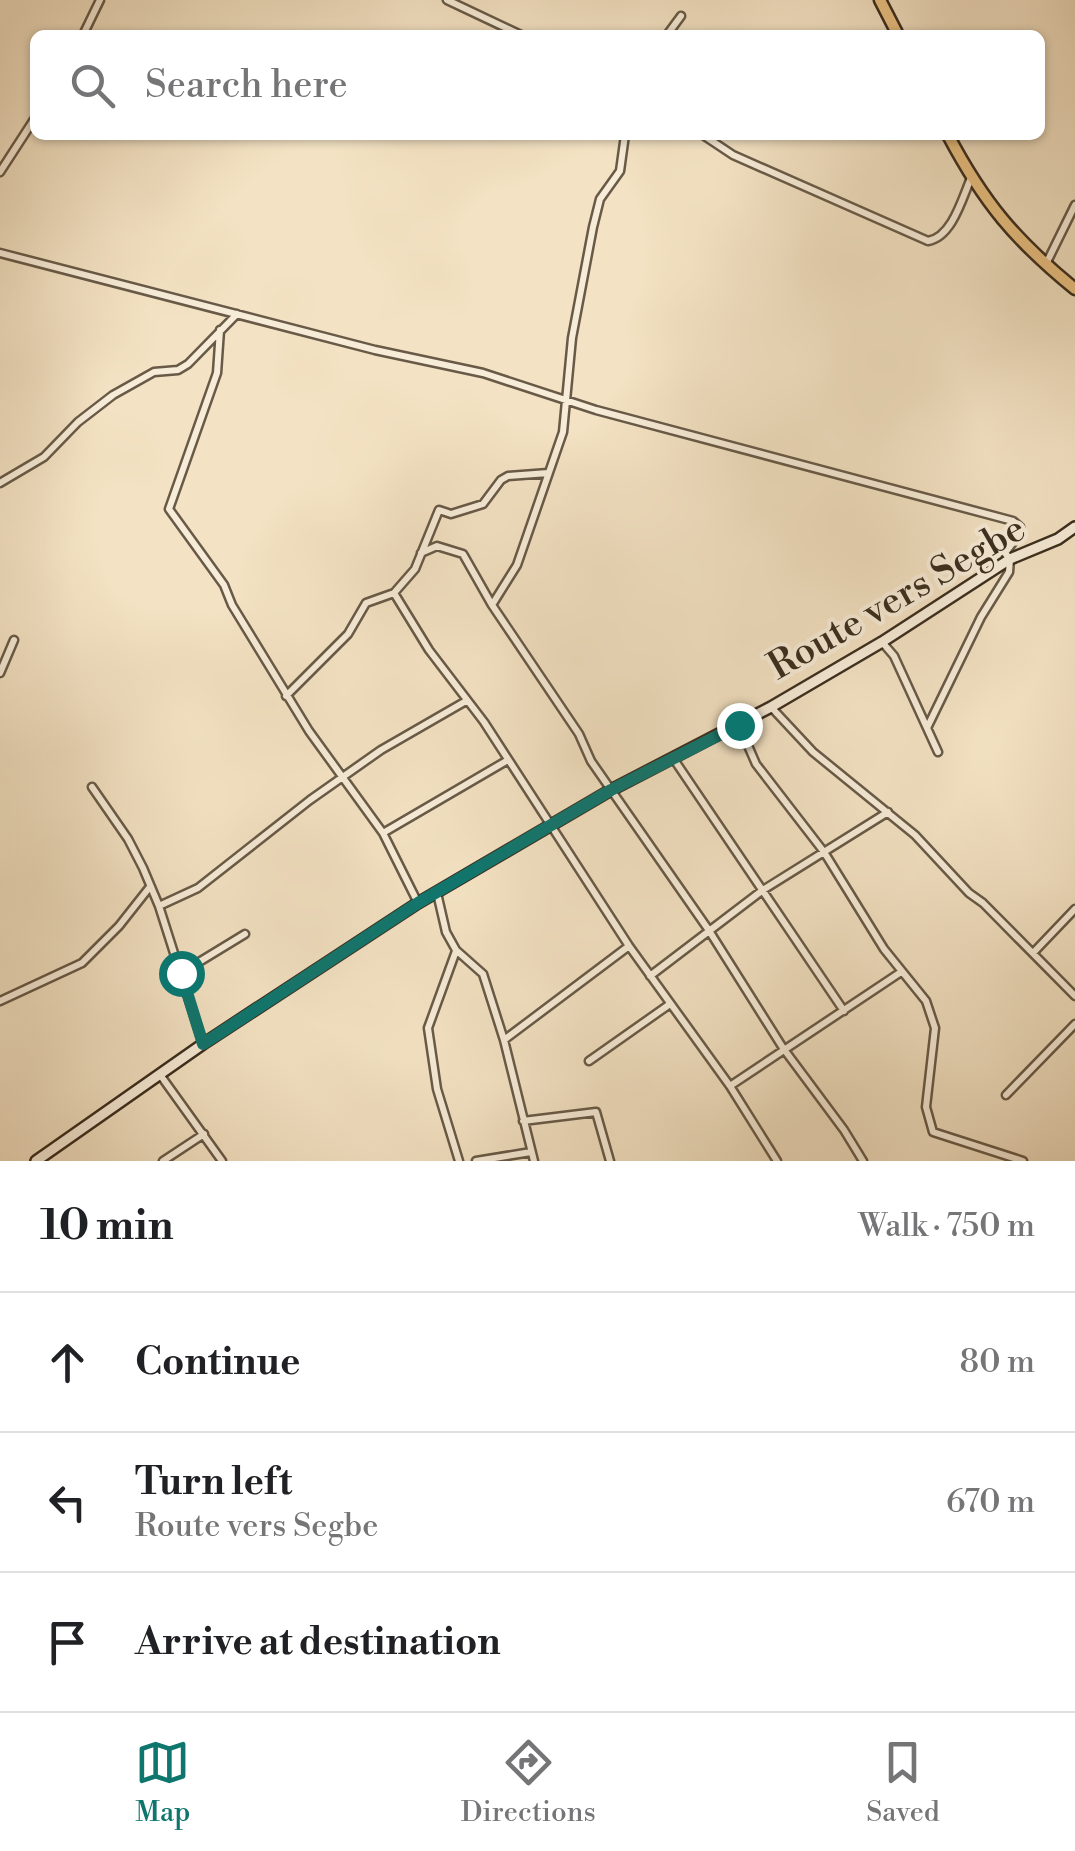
<!DOCTYPE html>
<meta charset="utf-8">
<style>
:root{--surface:#fff;--page:#f2f2f2;--text:#202124;--muted:#757577;--line:#e0e0e0;--accent:#0f766e}
body{margin:0;font-family:"Libre Bodoni",serif;background:var(--page);color:var(--text)}
.stop{position:absolute;width:30px;height:30px;margin:-22px;border:8px solid #0f766e;border-radius:50%;background:#fff}
.stop.end{background:#0f766e;border-color:#fff;box-shadow:0 2px 10px #0008}
.list{margin:0;padding:0;list-style:none}
h2{display:flex;justify-content:space-between;align-items:center;height:130px;margin:0;padding:0 40px;font-size:42px}
h2 small{font-size:32px;font-weight:400;color:var(--muted)}
.list li{display:grid;grid-template-columns:65px 1fr auto;gap:30px;align-items:center;box-sizing:border-box;height:140px;padding:0 40px;border-top:2px solid var(--line)}
.list b{display:block;font-size:38px;white-space:nowrap}
.list p{margin:0;font-size:32px;white-space:nowrap;color:var(--muted)}
.list em{font-size:32px;font-style:normal;color:var(--muted)}
.icon{flex:none;width:55px;height:55px;fill:none;stroke:currentColor;stroke-width:2;stroke-linecap:round;stroke-linejoin:round}
.map{position:relative;flex:none;width:1075px;height:1161px;overflow:hidden}
.search{position:absolute;background:var(--surface);box-shadow:0 2px 8px #0004;left:30px;right:30px;top:30px;height:110px;display:flex;align-items:center;gap:25px;box-sizing:border-box;padding:0 35px;border-radius:15px;color:var(--muted);font-size:38px}
.sheet{height:550px;background:var(--surface)}
nav{display:flex;justify-content:space-around;align-items:center;box-sizing:border-box;height:140px;border-top:2px solid var(--line);background:var(--surface);font-size:28px;color:var(--muted)}
nav a{display:grid;justify-items:center;gap:5px}
nav .on{color:var(--accent)}
.map>svg:first-child{display:block}
.lines{fill:none;stroke-linecap:round;stroke-linejoin:round}
.minor-casing{stroke:#685a47;stroke-width:11}
.secondary-casing{stroke:#3a2d1e;stroke-width:14}
.primary-casing{stroke:#3a2d1e;stroke-width:15}
.minor{stroke:#f7ecd8;stroke-width:6}
.secondary{stroke:#f7ecd8;stroke-width:9}
.primary{stroke:#eac182;stroke-width:10}
.route{stroke:#0f766e;stroke-width:12}
.labels{text-anchor:middle;dominant-baseline:central;stroke-width:8;stroke-linejoin:round;paint-order:stroke}
.street-label{font-size:38px;fill:#3a2d1e;stroke:#f7ecd8}
</style>
<div class="map">
<svg width="1075" height="1161" viewBox="0 0 1075 1161">
<rect width="100%" height="100%" fill="#f3e2c3"/>
<filter id="stains"><feTurbulence type="fractalNoise" baseFrequency=".002" numOctaves="4"/><feColorMatrix values="0 0 0 0 .2 0 0 0 0 .09 0 0 0 0 .02 0 0 0 .5 -.17"/></filter>
<radialGradient id="worn" r=".72"><stop offset=".6" stop-color="#630" stop-opacity="0"/><stop offset="1" stop-color="#630" stop-opacity=".3"/></radialGradient>
<g class="lines">
<defs>
<path id="minor" d="M 447,0 L 521,35
M 83,35 L 100,0
M 667,35 L 681,16
M 625,135 L 620,171 L 600,199 L 593,227 L 572,338 L 563,432 L 517,565 L 492,605 L 579,734 L 591,761 L 708,929 L 783,1048 L 844,1130 L 863,1161
M 703,135 L 733,155 L 928,241 C 952,237 962,199 971,178
M 0,172 L 35,118
M 0,253 L 375,350 L 483,373 L 596,410 L 1013,521 L 1020,527 L 1020,533 L 1005,553 L 1010,559 L 1009,572 L 981,617 L 927,728
M 1046,264 L 1075,205
M 220,330 L 217,373 L 169,509 L 224,585 L 232,605 L 309,731 L 383,833 L 418,903
M 0,483 L 44,457 L 78,422 L 113,395 L 154,372 L 178,370 L 188,364 L 237,314
M 421,553 L 437,546 L 463,554 L 492,605
M 394,593 L 429,650 L 484,722 L 629,946 L 730,1086 L 777,1161
M 882,642 L 894,656 L 938,752
M 0,673 L 14,640
M 286,696 L 348,634 L 366,603 L 394,593 L 415,569 L 439,510 L 451,514 L 483,504 L 501,480 L 508,476 L 548,473
M 771,707 L 813,752 L 915,835 L 969,893 L 983,903 L 1075,996
M 739,725 L 756,764 L 824,852 L 884,949 L 926,1001 L 935,1028 L 926,1107 L 933,1132 L 1023,1161
M 673,758 L 844,1011
M 92,787 L 128,839 L 143,868 L 159,906 L 203,1044
M 383,833 L 508,760
M 437,893 L 446,932 L 456,950 L 483,974 L 504,1040 L 534,1161
M 159,906 L 198,888 L 310,800 L 381,750 L 466,701
M 456,951 L 428,1028 L 437,1089 L 459,1161
M 1033,953 L 1075,909
M 181,973 L 245,934
M 650,976 L 763,890 L 888,812
M 0,1001 L 82,963 L 119,926 L 149,888
M 504,1040 L 629,946
M 589,1061 L 670,1004
M 161,1076 L 222,1161
M 730,1086 L 901,972
M 1006,1095 L 1075,1024
M 523,1121 L 596,1112 L 610,1161
M 163,1161 L 204,1134
M 476,1161 L 531,1152"/>
<path id="secondary" d="M 36,1161 L 203,1044 L 418,903 L 611,790 L 771,707 L 882,642 L 1010,559 L 1058,539 L 1075,527"/>
<path id="primary" d="M 880,0 L 898,35
M 948,135 C 984,203 1015,240 1075,289"/>
</defs>
<!-- minor casing -->
<use href="#minor" class="minor-casing"/>
<!-- secondary casing -->
<use href="#secondary" class="secondary-casing"/>
<!-- primary casing -->
<use href="#primary" class="primary-casing"/>
<!-- minor -->
<use href="#minor" class="minor"/>
<!-- secondary -->
<use href="#secondary" class="secondary"/>
<!-- primary -->
<use href="#primary" class="primary"/>
</g>
<g class="lines">
<!-- route -->
<path class="route" d="M 181,973 L 203,1044 L 418,903 L 611,790 L 739,725"/>
</g>
<g class="labels">
<!-- street labels -->
<g class="street-label">
<text transform="translate(897 598) rotate(-30)">Route vers Segbe</text>
</g>
</g>
<rect width="100%" height="100%" filter="url(#stains)"/>
<rect width="100%" height="100%" fill="url(#worn)"/>
</svg>
<div class="stop" style="left:181px;top:973px"></div>
<div class="stop end" style="left:739px;top:725px"></div>
<div class="search"><svg class="icon" aria-label="search" viewBox="0 0 24 24"><circle cx="10" cy="10" r="6"/><path d="M15 15l6 6"/></svg>Search here</div>
</div>
<section class="sheet">
<h2>10 min<small>Walk · 750 m</small></h2>
<ul class="list">
<li><svg class="icon" aria-label="ahead" viewBox="0 0 24 24"><path d="M12 20V5M6 11l6-6 6 6"/></svg><div><b>Continue</b></div><em>80 m</em></li>
<li><svg class="icon" aria-label="left" viewBox="0 0 24 24"><path d="M17 20v-9H6M10 6l-5 5 5 5"/></svg><div><b>Turn left</b><p>Route vers Segbe</p></div><em>670 m</em></li>
<li><svg class="icon" aria-label="arrive" viewBox="0 0 24 24"><path d="M6 21V4h12l-3 4 3 4H6"/></svg><div><b>Arrive at destination</b></div></li>
</ul>
</section>
<nav>
<a class="on"><svg class="icon" aria-label="map" viewBox="0 0 24 24"><path d="M3 6l6-2 6 2 6-2v14l-6 2-6-2-6 2zM9 4v14M15 6v14"/></svg>Map</a>
<a><svg class="icon" aria-label="directions" viewBox="0 0 24 24"><path d="M12 3l9 9-9 9-9-9zM9 14v-3h6M13 9l2 2-2 2"/></svg>Directions</a>
<a><svg class="icon" aria-label="saved" viewBox="0 0 24 24"><path d="M7 4h10v16l-5-4-5 4z"/></svg>Saved</a>
</nav>
